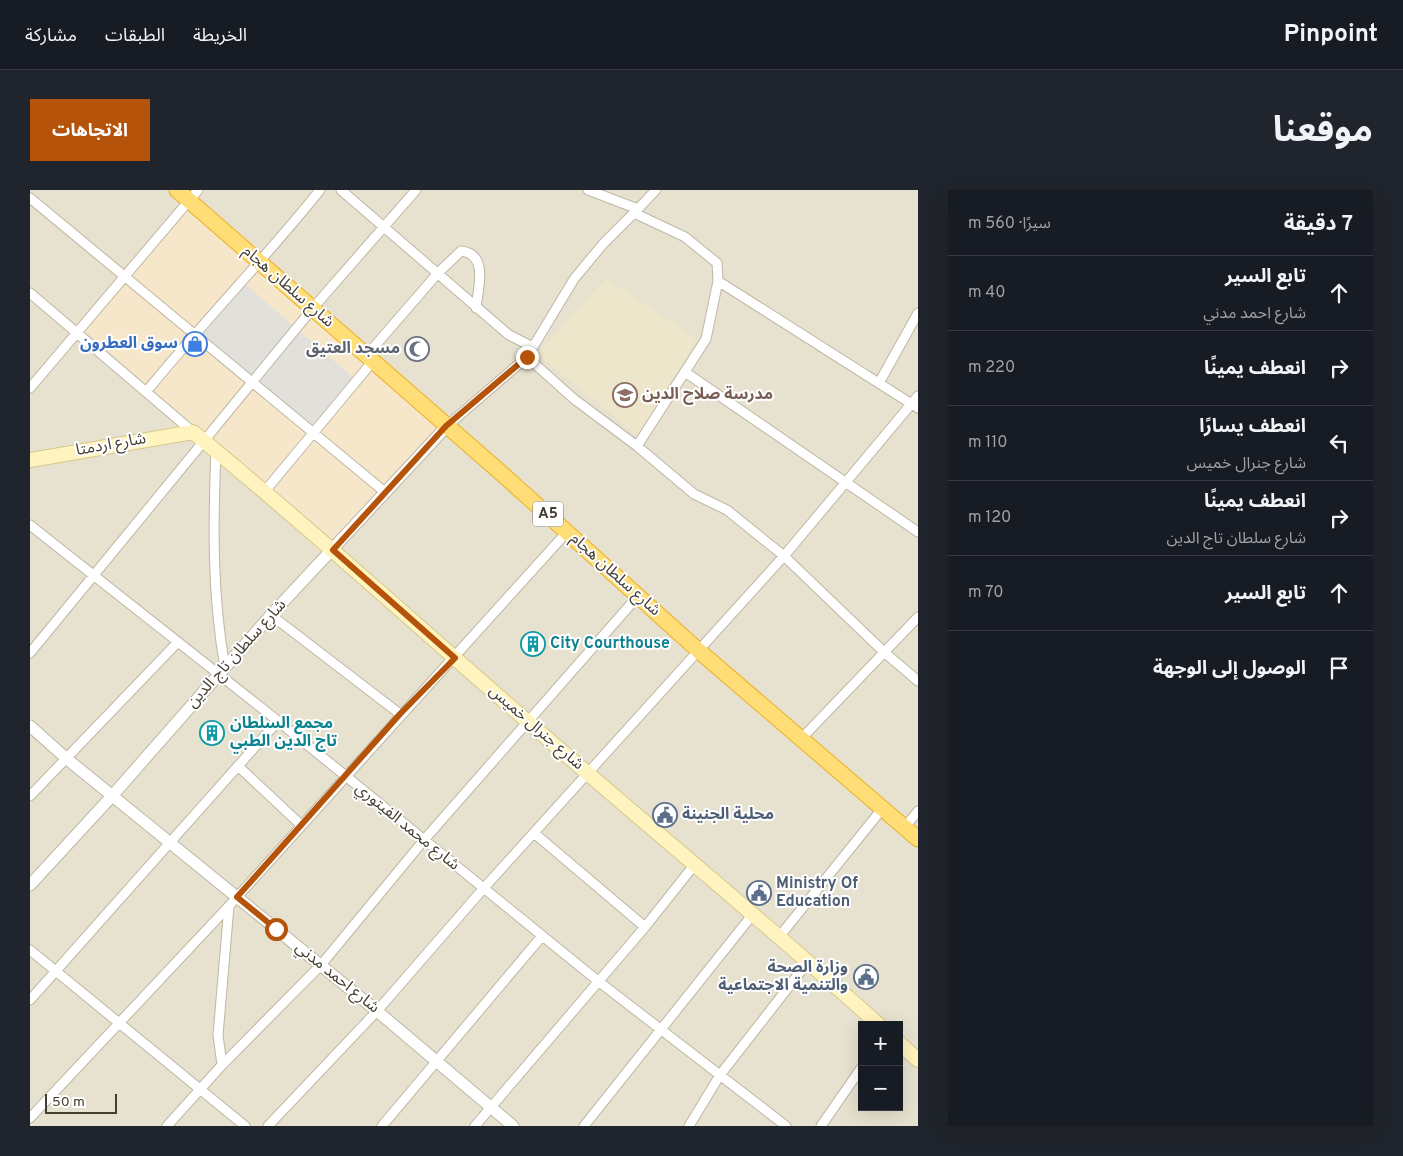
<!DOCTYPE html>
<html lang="ar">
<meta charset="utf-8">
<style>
:root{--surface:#171b24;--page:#20242c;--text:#f1f3f6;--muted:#9ea1a6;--line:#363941;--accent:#b45309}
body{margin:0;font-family:Overpass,"Noto Sans Arabic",sans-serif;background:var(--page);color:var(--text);direction:rtl}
.controls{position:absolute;right:15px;bottom:15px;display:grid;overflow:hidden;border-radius:0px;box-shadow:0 5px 20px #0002}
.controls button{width:45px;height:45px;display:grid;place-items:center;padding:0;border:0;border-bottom:1px solid var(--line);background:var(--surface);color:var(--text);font:25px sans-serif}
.scale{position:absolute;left:15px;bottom:12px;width:72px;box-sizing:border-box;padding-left:5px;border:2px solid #443e32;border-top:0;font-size:14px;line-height:18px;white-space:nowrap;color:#443e32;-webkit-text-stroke:4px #fff;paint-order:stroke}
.stop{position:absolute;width:15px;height:15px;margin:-11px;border:4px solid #b45309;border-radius:50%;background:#fff}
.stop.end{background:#b45309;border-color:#fff;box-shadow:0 1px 5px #0008}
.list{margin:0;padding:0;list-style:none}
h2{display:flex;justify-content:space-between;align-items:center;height:65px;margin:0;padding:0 20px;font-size:21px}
h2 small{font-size:16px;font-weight:400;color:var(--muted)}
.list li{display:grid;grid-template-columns:32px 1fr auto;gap:15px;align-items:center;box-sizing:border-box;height:75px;padding:0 20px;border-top:1px solid var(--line)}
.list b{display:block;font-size:19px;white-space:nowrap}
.list p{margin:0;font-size:16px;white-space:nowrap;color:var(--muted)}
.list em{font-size:16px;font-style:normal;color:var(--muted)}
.icon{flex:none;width:28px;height:28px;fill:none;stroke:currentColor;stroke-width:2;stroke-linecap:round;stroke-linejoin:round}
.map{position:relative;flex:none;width:888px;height:936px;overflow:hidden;direction:ltr;border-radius:0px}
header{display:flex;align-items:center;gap:30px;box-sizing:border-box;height:70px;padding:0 25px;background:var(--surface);border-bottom:1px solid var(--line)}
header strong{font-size:24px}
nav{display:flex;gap:28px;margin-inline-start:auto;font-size:18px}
.intro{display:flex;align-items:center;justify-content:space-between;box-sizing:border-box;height:120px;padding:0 30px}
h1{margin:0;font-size:35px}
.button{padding:12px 22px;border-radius:0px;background:var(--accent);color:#fff;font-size:18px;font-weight:700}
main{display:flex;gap:30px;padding:0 30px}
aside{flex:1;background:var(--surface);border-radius:0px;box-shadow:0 5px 20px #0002}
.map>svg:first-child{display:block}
.residential{fill:#e7e1cf;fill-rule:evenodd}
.commercial{fill:#f7e7ca}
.education{fill:#ede6ca}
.parking{fill:#e2e0db}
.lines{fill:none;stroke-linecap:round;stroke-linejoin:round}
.minor-casing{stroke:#beb7a4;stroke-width:11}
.tertiary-casing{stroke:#beb7a4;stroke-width:13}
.secondary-casing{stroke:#d6c88d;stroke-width:16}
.trunk-casing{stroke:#e9af25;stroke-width:17}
.minor{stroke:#fff;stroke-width:9}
.tertiary{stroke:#fff;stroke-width:11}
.secondary{stroke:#fff4bf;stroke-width:14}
.trunk{stroke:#ffde77;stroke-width:15}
.route{stroke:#b45309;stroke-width:6}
.labels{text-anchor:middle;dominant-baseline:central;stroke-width:4;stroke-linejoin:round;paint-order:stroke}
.shield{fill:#fff;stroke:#7c7870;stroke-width:1}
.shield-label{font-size:15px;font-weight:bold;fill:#443e32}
.street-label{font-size:16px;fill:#443e32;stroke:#fff}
.shop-label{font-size:16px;font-weight:bold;fill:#366cbe;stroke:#fff;text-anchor:end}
.worship-label{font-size:16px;font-weight:bold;fill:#5b616d;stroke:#fff;text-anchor:end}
.education-label{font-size:16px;font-weight:bold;fill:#785e54;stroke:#fff;text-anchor:start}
.culture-label{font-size:16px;font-weight:bold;fill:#0d838f;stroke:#fff;text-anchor:start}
.service-label{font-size:16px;font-weight:bold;fill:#4e5e75;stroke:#fff;text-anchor:start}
</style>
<header>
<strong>Pinpoint</strong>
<nav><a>الخريطة</a><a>الطبقات</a><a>مشاركة</a></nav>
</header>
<div class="intro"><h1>موقعنا</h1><a class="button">الاتجاهات</a></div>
<main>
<aside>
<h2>7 دقيقة<small>سيرًا · 560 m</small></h2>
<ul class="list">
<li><svg class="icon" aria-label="ahead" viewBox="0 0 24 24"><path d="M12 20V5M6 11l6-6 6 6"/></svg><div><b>تابع السير</b><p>شارع احمد مدني</p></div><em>40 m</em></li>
<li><svg class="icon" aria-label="right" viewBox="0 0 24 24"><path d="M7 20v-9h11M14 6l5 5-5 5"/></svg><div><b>انعطف يمينًا</b></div><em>220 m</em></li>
<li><svg class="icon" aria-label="left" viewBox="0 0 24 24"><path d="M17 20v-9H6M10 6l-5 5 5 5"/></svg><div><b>انعطف يسارًا</b><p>شارع جنرال خميس</p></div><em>110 m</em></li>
<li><svg class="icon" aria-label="right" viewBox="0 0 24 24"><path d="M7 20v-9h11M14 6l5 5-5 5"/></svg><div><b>انعطف يمينًا</b><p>شارع سلطان تاج الدين</p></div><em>120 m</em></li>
<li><svg class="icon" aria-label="ahead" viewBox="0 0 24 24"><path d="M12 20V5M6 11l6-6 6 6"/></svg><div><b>تابع السير</b></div><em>70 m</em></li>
<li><svg class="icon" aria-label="arrive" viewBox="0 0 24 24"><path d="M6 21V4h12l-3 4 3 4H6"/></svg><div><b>الوصول إلى الوجهة</b></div></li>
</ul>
</aside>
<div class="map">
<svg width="888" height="936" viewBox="0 0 888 936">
<rect width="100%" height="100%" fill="#f2efe2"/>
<!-- residential -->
<path class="residential" d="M 0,0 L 888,0 L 888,936 L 0,936 ZM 832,835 L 869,835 L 869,917 L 832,917 Z"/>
<!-- commercial -->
<path class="commercial" d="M 155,18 L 408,236 L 299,354 L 53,139 Z"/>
<!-- education -->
<path class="education" d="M 576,88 L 667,149 L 608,246 L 507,164 Z"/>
<!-- parking -->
<path class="parking" d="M 214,93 L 324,188 L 283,238 L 168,143 Z"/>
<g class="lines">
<defs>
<path id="minor" d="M 311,0 L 479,145 L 503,157
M 558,0 L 608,19
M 0,8 L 356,303
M 605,22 L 626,0
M 0,103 L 163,242
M 337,165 L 408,83 L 431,61 C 459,64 448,98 446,118
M 497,167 L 544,209 L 607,256 L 664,304 L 697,320 L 754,366 L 854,462 L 888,491
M 655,182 L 888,342
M 849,193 L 888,123
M 0,198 L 168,0
M 116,202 C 172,133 235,69 290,0
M 417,236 L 497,167 L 544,89 L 573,54 L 604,23 L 655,47 L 687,73 L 688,91 L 888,218
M 607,256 L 676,149 L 688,91
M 186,261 C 183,333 182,406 195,477
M 235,301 L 343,171
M 0,335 L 248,531 L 568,791 L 756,936
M 241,425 L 370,524
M 0,463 L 283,118 L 386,0
M 771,549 L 888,427
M 208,576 L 271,635
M 0,606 L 147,453
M 874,638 L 888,621
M 504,643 L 615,737
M 749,747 L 852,619
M 0,760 L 215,936
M 0,810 L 248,531
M 192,875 L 188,845 L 199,716
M 0,928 L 199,716 L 537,342
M 137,936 L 192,875 L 291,775 L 394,650 L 608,406
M 238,936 L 347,821 L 453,699 L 754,366 L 888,206
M 352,936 L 512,746
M 445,936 L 615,737 L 665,674
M 554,936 L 723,724
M 659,936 L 690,885 L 778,772
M 791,936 L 832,877"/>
<path id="tertiary" d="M 0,536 L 37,569 L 347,821 L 483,936
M 0,695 L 82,606 L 241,425 L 417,236"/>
<path id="secondary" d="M 0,270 L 163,242 C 277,335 386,435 497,531 C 614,633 734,731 849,835
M 869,853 L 888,870"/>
<path id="trunk" d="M 147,0 L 470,282 L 669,461 L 888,649"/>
</defs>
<!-- minor casing -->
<use href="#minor" class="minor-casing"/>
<!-- tertiary casing -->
<use href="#tertiary" class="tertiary-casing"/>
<!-- secondary casing -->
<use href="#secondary" class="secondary-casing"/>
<!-- trunk casing -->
<use href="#trunk" class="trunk-casing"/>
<!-- minor -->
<use href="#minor" class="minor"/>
<!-- tertiary -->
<use href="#tertiary" class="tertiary"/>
<!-- secondary -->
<use href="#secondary" class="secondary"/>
<!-- trunk -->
<use href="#trunk" class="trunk"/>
</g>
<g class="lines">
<!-- route -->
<path class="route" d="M 246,739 L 207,707 L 370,524 L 425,468 L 303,360 L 416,236 L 497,167"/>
</g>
<!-- icons -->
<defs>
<symbol id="shop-ring" viewBox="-11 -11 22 22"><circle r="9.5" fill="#fff" stroke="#3f7fe0" stroke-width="1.5"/><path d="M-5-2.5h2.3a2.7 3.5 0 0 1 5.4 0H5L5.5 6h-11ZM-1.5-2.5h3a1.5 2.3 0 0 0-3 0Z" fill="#3f7fe0"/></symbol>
<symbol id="mosque-ring" viewBox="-11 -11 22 22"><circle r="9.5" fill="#fff" stroke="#6b7280" stroke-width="1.5"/><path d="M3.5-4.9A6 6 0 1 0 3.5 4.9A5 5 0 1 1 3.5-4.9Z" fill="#6b7280"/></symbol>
<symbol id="school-ring" viewBox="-11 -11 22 22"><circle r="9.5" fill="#fff" stroke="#8d6e63" stroke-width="1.5"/><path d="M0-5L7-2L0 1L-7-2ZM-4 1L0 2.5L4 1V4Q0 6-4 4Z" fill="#8d6e63"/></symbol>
<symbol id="building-ring" viewBox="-11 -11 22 22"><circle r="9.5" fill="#fff" stroke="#0f9aa8" stroke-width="1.5"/><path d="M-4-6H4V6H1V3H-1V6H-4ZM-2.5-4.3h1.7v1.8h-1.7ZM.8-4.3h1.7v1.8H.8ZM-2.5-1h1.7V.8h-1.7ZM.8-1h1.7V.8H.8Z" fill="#0f9aa8"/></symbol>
<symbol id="civic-ring" viewBox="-11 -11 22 22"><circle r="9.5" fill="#fff" stroke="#5c6f8a" stroke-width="1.5"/><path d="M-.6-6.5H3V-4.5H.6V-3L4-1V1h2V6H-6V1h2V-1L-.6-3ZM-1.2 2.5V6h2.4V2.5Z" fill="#5c6f8a"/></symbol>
</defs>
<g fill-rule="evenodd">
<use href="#shop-ring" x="151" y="140" width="28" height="28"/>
<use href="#mosque-ring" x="373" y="145" width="28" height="28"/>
<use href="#school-ring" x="581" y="191" width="28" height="28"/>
<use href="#building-ring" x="489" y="440" width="28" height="28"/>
<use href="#building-ring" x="168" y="529" width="28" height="28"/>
<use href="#civic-ring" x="621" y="611" width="28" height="28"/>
<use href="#civic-ring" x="715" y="689" width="28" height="28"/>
<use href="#civic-ring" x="822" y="773" width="28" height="28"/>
</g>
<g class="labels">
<!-- shield labels -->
<rect class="shield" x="503" y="311.5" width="30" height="25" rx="4"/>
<g class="shield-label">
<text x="518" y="324">A5</text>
</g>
<!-- street labels -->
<g class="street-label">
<text transform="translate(258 97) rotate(41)">شارع سلطان هجام</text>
<text transform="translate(81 255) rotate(-10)">شارع اردمتا</text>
<text transform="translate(585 385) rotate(42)">شارع سلطان هجام</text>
<text transform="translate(207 464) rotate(-48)">شارع سلطان تاج الدين</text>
<text transform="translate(506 538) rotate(41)">شارع جنرال خميس</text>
<text transform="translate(377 637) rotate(39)">شارع محمد الفيتوري</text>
<text transform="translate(307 788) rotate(39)">شارع احمد مدني</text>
</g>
<!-- shop labels -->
<g class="shop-label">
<text x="148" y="154">سوق العطرون</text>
</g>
<!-- worship labels -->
<g class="worship-label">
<text x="370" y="159">مسجد العتيق</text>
</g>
<!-- education labels -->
<g class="education-label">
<text x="612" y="205">مدرسة صلاح الدين</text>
</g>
<!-- culture labels -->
<g class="culture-label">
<text x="520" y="454">City Courthouse</text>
<text x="200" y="534">مجمع السلطان<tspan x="200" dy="18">تاج الدين الطبي</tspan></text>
</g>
<!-- service labels -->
<g class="service-label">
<text x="652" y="625">محلية الجنينة</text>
<text x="746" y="694">Ministry Of<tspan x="746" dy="18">Education</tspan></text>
<text x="818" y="778" text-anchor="end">وزارة الصحة<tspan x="818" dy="18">والتنمية الاجتماعية</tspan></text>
</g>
</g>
</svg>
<div class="controls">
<button>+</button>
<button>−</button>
</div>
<div class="scale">50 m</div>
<div class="stop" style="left:246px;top:739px"></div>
<div class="stop end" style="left:497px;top:167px"></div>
</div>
</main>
